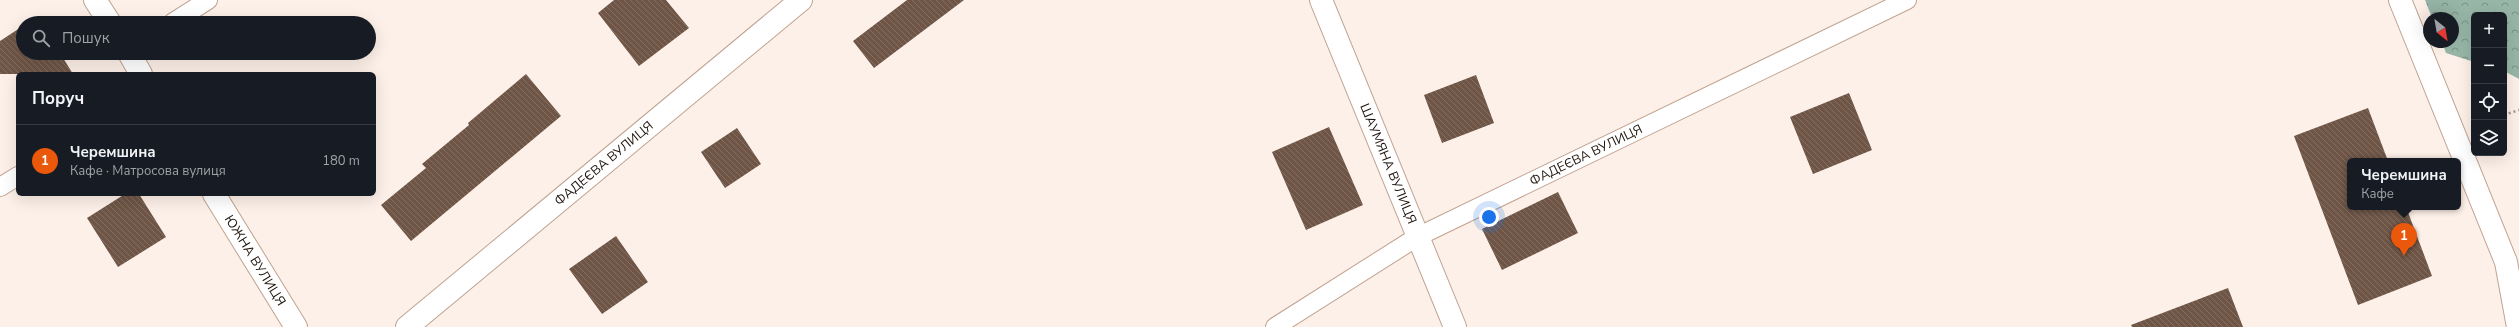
<!DOCTYPE html>
<html lang="uk">
<meta charset="utf-8">
<style>
:root{--surface:#171b24;--page:#20242c;--text:#f1f3f6;--muted:#9ea1a6;--line:#363941;--accent:#ea580c}
body{margin:0;font-family:"Nunito Sans",sans-serif;background:var(--page);color:var(--text)}
.controls{position:absolute;right:12px;top:12px;display:grid;overflow:hidden;border-radius:6px;box-shadow:0 4px 16px #0002}
.controls button{width:36px;height:36px;display:grid;place-items:center;padding:0;border:0;border-bottom:1px solid var(--line);background:var(--surface);color:var(--text);font:20px sans-serif}
.compass{position:absolute;left:2423px;top:12px;width:36px;height:36px;border-radius:50%;background:var(--surface);box-shadow:0 4px 16px #0002;rotate:149deg}
.you{position:absolute;left:1489px;top:217px;width:14px;height:14px;margin:-10px;border:3px solid #fff;border-radius:50%;background:#1a73e8;box-shadow:0 0 0 6px #1a73e833}
.badge{display:grid;place-items:center;width:26px;height:26px;border-radius:50%;background:var(--accent);color:#fff;font-size:13px;font-weight:700}
.pin{position:absolute;translate:-50% -33px;filter:drop-shadow(0 1px 2px #0008)}
.pin::after{content:'';position:absolute;top:21px;width:14px;height:12px;background:inherit;clip-path:polygon(0 0,100% 0,50% 100%)}
.popup{position:absolute;left:2347px;top:158px;width:114px;height:52px;box-sizing:border-box;display:grid;place-content:center;border-radius:6px;background:var(--surface);filter:drop-shadow(0 1px 3px #0005);font-size:13px;white-space:nowrap;color:var(--muted)}
.popup b{font-size:15px;color:var(--text)}
.popup::after{content:'';position:absolute;left:50%;top:100%;margin-left:-8px;border:8px solid transparent;border-top-color:var(--surface)}
.list{margin:0;padding:0;list-style:none}
h2{display:flex;justify-content:space-between;align-items:center;height:52px;margin:0;padding:0 16px;font-size:17px}
h2 small{font-size:13px;font-weight:400;color:var(--muted)}
.list li{display:grid;grid-template-columns:26px 1fr auto;gap:12px;align-items:center;box-sizing:border-box;height:72px;padding:0 16px;border-top:1px solid var(--line)}
.list b{display:block;font-size:15px;white-space:nowrap}
.list p{margin:0;font-size:13px;white-space:nowrap;color:var(--muted)}
.list em{font-size:13px;font-style:normal;color:var(--muted)}
.icon{flex:none;width:22px;height:22px;fill:none;stroke:currentColor;stroke-width:2;stroke-linecap:round;stroke-linejoin:round}
.map{position:relative;flex:none;width:2519px;height:327px;overflow:hidden}
.search{position:absolute;background:var(--surface);box-shadow:0 4px 16px #0002;left:16px;top:16px;width:360px;height:44px;display:flex;align-items:center;gap:10px;box-sizing:border-box;padding:0 14px;border-radius:22px;color:var(--muted);font-size:15px}
.panel{position:absolute;background:var(--surface);box-shadow:0 4px 16px #0002;left:16px;top:72px;width:360px;height:124px;border-radius:6px}
.map>svg:first-child{display:block}
.forest{fill:url(#forest-crowns)}
.building{fill:url(#building-back-hatch)}
.lines{fill:none;stroke-linecap:round;stroke-linejoin:round}
.lane-casing{stroke:#c0a390;stroke-width:20}
.street-casing{stroke:#c0a390;stroke-width:24}
.path{stroke:#a0948d;stroke-width:2.5;stroke-dasharray:2 3;stroke-linecap:butt}
.lane{stroke:#fff;stroke-width:18}
.street{stroke:#fff;stroke-width:22}
.labels{text-anchor:middle;dominant-baseline:central;stroke-width:4;stroke-linejoin:round;paint-order:stroke}
.street-label{font-size:13px;fill:#1f150e;stroke:#fdf0e8}
</style>
<div class="map">
<svg width="2519" height="327" viewBox="0 0 2519 327">
<defs>
<pattern id="forest-crowns" width="20" height="18" patternUnits="userSpaceOnUse"><rect width="20" height="18" fill="#97b6a7"/><path d="M2 6a3 3 0 1 1 6 0M12 15a3 3 0 1 1 6 0" fill="none" stroke="#7b9386"/></pattern>
<pattern id="building-back-hatch" width="6" height="6" patternUnits="userSpaceOnUse"><rect width="6" height="6" fill="#6e5546"/><path d="M-1 5l2 2M0 0l6 6M5-1l2 2" fill="none" stroke="#826e62"/></pattern>
</defs>
<rect width="100%" height="100%" fill="#fdf0e8"/>
<!-- forest -->
<path class="forest" d="M 2425,0 L 2519,0 L 2519,79 L 2504,71 L 2504,15 L 2474,15 L 2474,62 L 2446,53 L 2442,42 L 2453,42 L 2453,18 L 2432,18 Z"/>
<!-- building -->
<path class="building" d="M 614,0 L 666,0 L 689,28 L 639,66 L 598,13 Z
M 907,0 L 964,0 L 874,68 L 853,41 Z
M 37,17 L 41,23 L 28,23 Z
M 23,26 L 23,53 L 60,53 L 73,74 L 0,74 L 0,41 Z
M 526,74 L 561,116 L 411,241 L 381,205 L 426,168 L 422,164 L 469,125 L 468,123 Z
M 1476,75 L 1494,123 L 1442,143 L 1424,95 Z
M 1849,93 L 1872,150 L 1813,174 L 1790,117 Z
M 2368,108 L 2388,161 L 2350,161 L 2350,207 L 2406,207 L 2432,276 L 2358,305 L 2294,136 Z
M 1329,127 L 1363,205 L 1306,230 L 1272,152 Z
M 737,128 L 761,164 L 725,188 L 701,152 Z
M 1558,192 L 1578,233 L 1502,270 L 1482,229 Z
M 125,194 L 139,194 L 166,237 L 118,267 L 87,218 Z
M 616,236 L 648,282 L 602,314 L 569,269 Z
M 2228,288 L 2243,327 L 2132,327 L 2131,325 Z"/>
<g class="lines">
<defs>
<g id="lane">
<path d="M 172,23 L 208,0"/>
<path d="M 0,187 L 18,176"/>
<path id="s1" d="M 1275,327 L 1417,237 L 1907,0"/>
</g>
<g id="street">
<path d="M 95,0 L 110,23"/>
<path id="s2" d="M 1321,0 L 1455,327"/>
<path d="M 2400,0 L 2506,262 L 2518,327"/>
<path d="M 129,53 L 141,74"/>
<path id="s3" d="M 214,194 L 296,327"/>
<path id="s4" d="M 407,327 L 801,0"/>
</g>
</defs>
<!-- lane casing -->
<use href="#lane" class="lane-casing"/>
<!-- street casing -->
<use href="#street" class="street-casing"/>
<!-- path -->
<path class="path" d="M 2504,115 L 2519,110"/>
<!-- lane -->
<use href="#lane" class="lane"/>
<!-- street -->
<use href="#street" class="street"/>
</g>
<g class="labels">
<!-- street labels -->
<g class="street-label">
<text stroke="none"><textPath href="#s1" startOffset="356">ФАДЕЄВА ВУЛИЦЯ</textPath></text>
<text stroke="none"><textPath href="#s4" startOffset="256">ФАДЕЄВА ВУЛИЦЯ</textPath></text>
<text stroke="none"><textPath href="#s2" startOffset="177">ШАУМЯНА ВУЛИЦЯ</textPath></text>
<text stroke="none"><textPath href="#s3" startOffset="78">ЮЖНА ВУЛИЦЯ</textPath></text>
</g>
</g>
</svg>
<div class="controls">
<button>+</button>
<button>−</button>
<button><svg class="icon" aria-label="locate" viewBox="0 0 24 24"><circle cx="12" cy="12" r="6"/><path d="M12 2v4M12 18v4M2 12h4M18 12h4"/></svg></button>
<button><svg class="icon" aria-label="layers" viewBox="0 0 24 24"><path d="M12 4l9 5-9 5-9-5zM3 14l9 5 9-5"/></svg></button>
</div>
<svg class="compass" viewBox="-18 -18 36 36"><path d="M0-13l5 13h-10z" fill="#e53935"/><path d="M0 13l5-13h-10z" fill="#9ea1a6"/></svg>
<div class="you"></div>
<div class="pin badge" style="left:2404px;top:256px">1</div>
<div class="popup"><b>Черемшина</b>Кафе</div>
<div class="search"><svg class="icon" aria-label="search" viewBox="0 0 24 24"><circle cx="10" cy="10" r="6"/><path d="M15 15l6 6"/></svg>Пошук</div>
<section class="panel">
<h2>Поруч<small></small></h2>
<ul class="list">
<li><span class="badge">1</span><div><b>Черемшина</b><p>Кафе · Матросова вулиця</p></div><em>180 m</em></li>
</ul>
</section>
</div>
